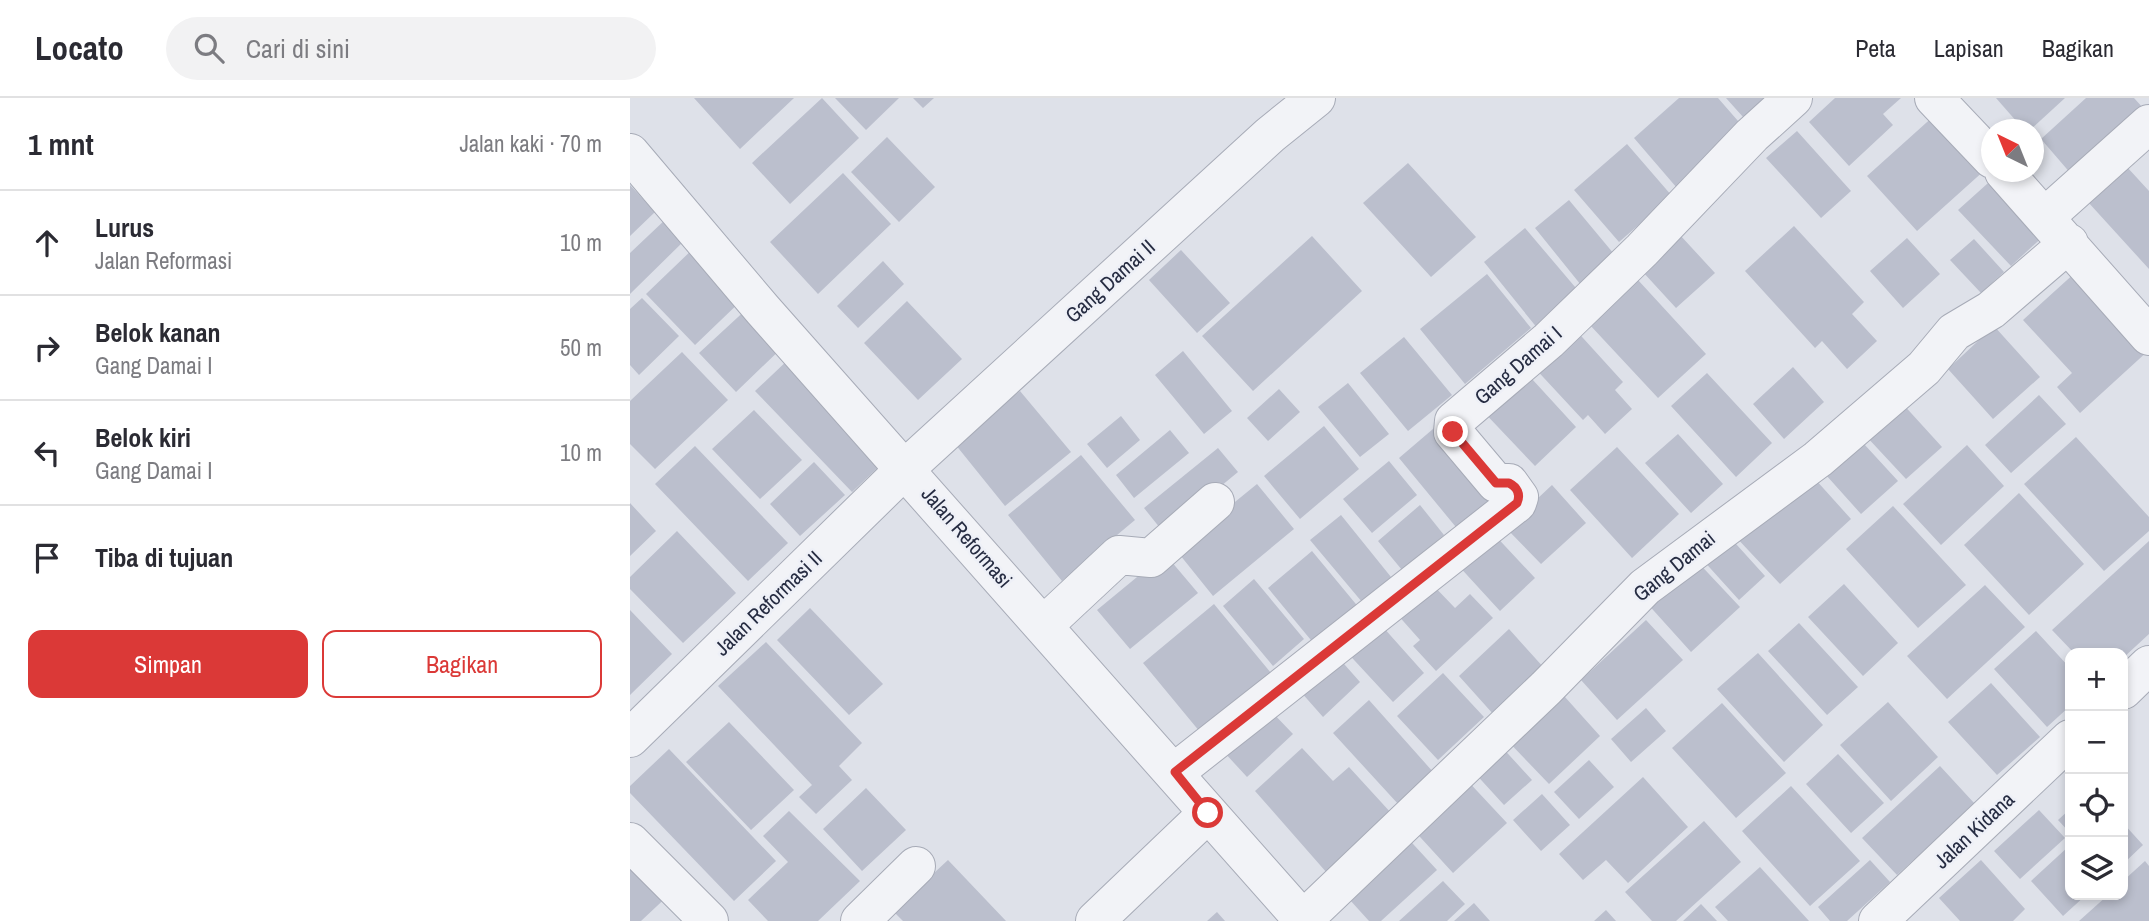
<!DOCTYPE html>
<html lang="id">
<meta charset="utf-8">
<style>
:root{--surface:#fff;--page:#f2f2f3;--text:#2b2b33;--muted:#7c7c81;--line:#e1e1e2;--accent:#db3937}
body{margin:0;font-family:"Archivo Narrow",sans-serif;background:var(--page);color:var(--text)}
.controls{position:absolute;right:21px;bottom:21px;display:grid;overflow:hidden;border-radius:14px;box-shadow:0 4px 10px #0003}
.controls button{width:63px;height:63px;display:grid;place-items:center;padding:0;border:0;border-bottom:2px solid var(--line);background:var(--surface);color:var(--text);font:35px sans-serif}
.compass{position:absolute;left:1351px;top:21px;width:63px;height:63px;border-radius:50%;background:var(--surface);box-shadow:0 4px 10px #0003;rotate:317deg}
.stop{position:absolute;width:21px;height:21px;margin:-16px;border:5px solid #db3937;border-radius:50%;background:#fff}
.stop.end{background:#db3937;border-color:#fff;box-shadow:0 2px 7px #0008}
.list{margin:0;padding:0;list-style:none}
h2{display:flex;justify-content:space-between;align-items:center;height:91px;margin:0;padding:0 28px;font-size:30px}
h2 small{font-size:23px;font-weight:400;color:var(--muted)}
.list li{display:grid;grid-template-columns:46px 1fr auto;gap:21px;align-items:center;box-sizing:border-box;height:105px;padding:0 28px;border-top:2px solid var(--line)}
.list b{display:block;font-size:26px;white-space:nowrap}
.list p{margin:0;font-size:23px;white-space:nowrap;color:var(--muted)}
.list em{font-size:23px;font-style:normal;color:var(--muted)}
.actions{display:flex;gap:14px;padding:21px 28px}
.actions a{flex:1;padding:16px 0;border:2px solid var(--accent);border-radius:14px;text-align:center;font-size:24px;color:var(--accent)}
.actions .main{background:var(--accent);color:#fff}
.icon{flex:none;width:38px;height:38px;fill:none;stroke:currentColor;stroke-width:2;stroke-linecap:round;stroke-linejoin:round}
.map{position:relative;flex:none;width:1519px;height:823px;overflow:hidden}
header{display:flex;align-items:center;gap:42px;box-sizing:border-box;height:98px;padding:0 35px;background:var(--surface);border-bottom:2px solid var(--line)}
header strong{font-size:33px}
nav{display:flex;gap:38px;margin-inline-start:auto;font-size:24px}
.search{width:490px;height:63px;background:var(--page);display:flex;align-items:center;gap:18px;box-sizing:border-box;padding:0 24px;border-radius:38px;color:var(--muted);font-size:26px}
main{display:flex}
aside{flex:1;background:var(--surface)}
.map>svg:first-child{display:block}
.building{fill:#bbbfcd}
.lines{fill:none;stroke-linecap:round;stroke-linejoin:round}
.minor-casing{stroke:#a7abb7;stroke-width:40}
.minor{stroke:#f2f3f7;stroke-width:38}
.route{stroke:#db3937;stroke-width:9}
.labels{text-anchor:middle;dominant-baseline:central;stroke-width:5;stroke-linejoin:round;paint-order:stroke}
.street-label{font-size:21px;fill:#262c42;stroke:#eef0f7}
</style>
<header>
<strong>Locato</strong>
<div class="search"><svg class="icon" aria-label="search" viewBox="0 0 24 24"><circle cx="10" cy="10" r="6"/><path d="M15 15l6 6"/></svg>Cari di sini</div>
<nav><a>Peta</a><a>Lapisan</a><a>Bagikan</a></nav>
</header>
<main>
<aside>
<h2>1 mnt<small>Jalan kaki · 70 m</small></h2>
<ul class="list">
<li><svg class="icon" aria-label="ahead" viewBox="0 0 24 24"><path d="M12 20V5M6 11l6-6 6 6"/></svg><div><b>Lurus</b><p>Jalan Reformasi</p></div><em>10 m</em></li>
<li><svg class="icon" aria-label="right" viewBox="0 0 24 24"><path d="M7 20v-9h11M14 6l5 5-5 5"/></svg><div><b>Belok kanan</b><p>Gang Damai I</p></div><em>50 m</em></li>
<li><svg class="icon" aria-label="left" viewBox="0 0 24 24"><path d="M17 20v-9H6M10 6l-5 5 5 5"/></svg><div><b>Belok kiri</b><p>Gang Damai I</p></div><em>10 m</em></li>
<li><svg class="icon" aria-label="arrive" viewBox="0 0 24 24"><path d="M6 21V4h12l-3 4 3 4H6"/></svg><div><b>Tiba di tujuan</b></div></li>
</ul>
<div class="actions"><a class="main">Simpan</a><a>Bagikan</a></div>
</aside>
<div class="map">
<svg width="1519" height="823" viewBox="0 0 1519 823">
<rect width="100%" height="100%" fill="#dee1e9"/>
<!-- building -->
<path class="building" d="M 64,0 L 164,0 L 110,51 Z
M 192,0 L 229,40 L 160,106 L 122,65 Z
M 205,0 L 269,0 L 236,32 Z
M 283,0 L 304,0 L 293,10 Z
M 1049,0 L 1088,0 L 1115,31 L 1047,90 L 1004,40 Z
M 1096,0 L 1155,0 L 1122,29 Z
M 1205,0 L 1271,0 L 1253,16 L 1263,27 L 1219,68 L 1179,24 Z
M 1366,0 L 1435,0 L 1400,32 L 1394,32 Z
M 1456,0 L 1504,0 L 1514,11 L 1442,77 L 1411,41 Z
M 1306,16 L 1356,71 L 1287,133 L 1237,78 Z
M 1167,33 L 1221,93 L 1191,120 L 1136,60 Z
M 257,39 L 305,89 L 269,124 L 221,74 Z
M 997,46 L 1042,98 L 989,144 L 944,92 Z
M 778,65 L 846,139 L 801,179 L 733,105 Z
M 1497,69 L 1519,93 L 1519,171 L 1458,104 Z
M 213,75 L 261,126 L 188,196 L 140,144 Z
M 1367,77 L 1419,133 L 1381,168 L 1328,112 Z
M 0,87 L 25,114 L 0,138 Z
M 939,102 L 989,162 L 955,192 L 905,130 Z
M 37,120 L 56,141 L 0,196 L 0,155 Z
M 1164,128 L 1234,204 L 1222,216 L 1247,243 L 1217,271 L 1192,243 L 1185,250 L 1115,173 Z
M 895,130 L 951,196 L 908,231 L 854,164 Z
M 1050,137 L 1085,175 L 1046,210 L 1012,173 Z
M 682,138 L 732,193 L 623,293 L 572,238 Z
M 1277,140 L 1310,176 L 1273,210 L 1240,173 Z
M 1344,141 L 1374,174 L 1351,195 L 1320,162 Z
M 66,148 L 115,199 L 65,247 L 16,196 Z
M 551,152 L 600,205 L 567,235 L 519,182 Z
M 253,163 L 274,186 L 228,230 L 207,208 Z
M 1447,173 L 1519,252 L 1450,315 L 1427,289 L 1442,275 L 1393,222 Z
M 857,176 L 901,230 L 835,286 L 790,231 Z
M 1008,182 L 1076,256 L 1028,300 L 959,226 Z
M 12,200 L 49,238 L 9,277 L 0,267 L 0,211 Z
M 277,203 L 332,261 L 288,302 L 234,245 Z
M 120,208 L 156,246 L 106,294 L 69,255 Z
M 1364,228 L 1410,279 L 1363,321 L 1318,271 Z
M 943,229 L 993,284 L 985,292 L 1002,311 L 975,336 L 958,317 L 953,322 L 901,266 Z
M 774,239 L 822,297 L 778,333 L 730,275 Z
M 553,253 L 602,313 L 574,336 L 525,277 Z
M 52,254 L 98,302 L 25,371 L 0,346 L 0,303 Z
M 161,259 L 258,360 L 222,394 L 125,293 Z
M 1163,269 L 1194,304 L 1154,341 L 1123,306 Z
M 892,270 L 946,329 L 905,368 L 849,309 Z
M 1077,275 L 1142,345 L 1106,379 L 1041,308 Z
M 718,285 L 759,336 L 730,359 L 688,309 Z
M 649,291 L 670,314 L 638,343 L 617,320 Z
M 390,293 L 441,354 L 375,408 L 325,346 Z
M 1409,297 L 1436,326 L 1381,375 L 1355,347 Z
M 1271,304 L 1312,349 L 1276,381 L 1235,337 Z
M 124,312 L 172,362 L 130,401 L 82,351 Z
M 491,318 L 510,342 L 477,370 L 457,346 Z
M 810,325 L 872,399 L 830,434 L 769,360 Z
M 694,328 L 729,371 L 670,421 L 634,378 Z
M 540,332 L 559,355 L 504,400 L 486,377 Z
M 1223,334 L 1268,383 L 1231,416 L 1187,367 Z
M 1048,336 L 1093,386 L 1061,415 L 1015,365 Z
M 1446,339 L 1519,419 L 1519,433 L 1474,473 L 1394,386 Z
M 1337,347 L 1374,388 L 1311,447 L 1273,406 Z
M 65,348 L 158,445 L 118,483 L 25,386 Z
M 987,349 L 1049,416 L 1002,460 L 940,392 Z
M 588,350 L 608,374 L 534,435 L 514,410 Z
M 451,357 L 505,422 L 432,483 L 378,417 Z
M 759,363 L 787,397 L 742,435 L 713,401 Z
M 184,364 L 215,397 L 170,438 L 140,406 Z
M 1176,371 L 1221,421 L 1150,486 L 1104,437 Z
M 627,386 L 664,431 L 583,498 L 546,452 Z
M 922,387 L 956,425 L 911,466 L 876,430 Z
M 1389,395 L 1454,466 L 1399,517 L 1334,447 Z
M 0,405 L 26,433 L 0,458 Z
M 790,407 L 814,437 L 772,472 L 748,443 Z
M 1263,408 L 1336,487 L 1288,530 L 1216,451 Z
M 711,417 L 761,479 L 732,504 L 680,442 Z
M 47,433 L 106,495 L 53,545 L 0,491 L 0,479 Z
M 861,433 L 905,480 L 870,513 L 826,465 Z
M 1097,436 L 1135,478 L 1109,502 L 1071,460 Z
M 1519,443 L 1519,536 L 1493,560 L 1493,555 L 1444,555 L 1422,532 Z
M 682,453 L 730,511 L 685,547 L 638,490 Z
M 535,456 L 568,495 L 500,551 L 467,512 Z
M 1063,459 L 1110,509 L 1061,554 L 1015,503 Z
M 624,481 L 674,541 L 643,568 L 593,508 Z
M 800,484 L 825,510 L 840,496 L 863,520 L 806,573 L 783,548 L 790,542 L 766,515 Z
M 1214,486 L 1268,545 L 1233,578 L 1178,519 Z
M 1355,487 L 1395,529 L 1317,601 L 1277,558 Z
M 584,506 L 641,575 L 570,634 L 513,565 Z
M 180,510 L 253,586 L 219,617 L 147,542 Z
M 0,512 L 42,556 L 0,597 Z
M 744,519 L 794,575 L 763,604 L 712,549 Z
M 1016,522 L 1053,562 L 987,622 L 951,582 Z
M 1169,525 L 1228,589 L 1197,617 L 1138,553 Z
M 879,531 L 915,571 L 864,617 L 829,578 Z
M 1406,533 L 1440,570 L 1440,608 L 1417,629 L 1364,571 Z
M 136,544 L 232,645 L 209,668 L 222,682 L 186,716 L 169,699 L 182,687 L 88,588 Z
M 1128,555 L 1193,627 L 1154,664 L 1087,591 Z
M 707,558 L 730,584 L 693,619 L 670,593 Z
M 813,575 L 854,619 L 808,662 L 767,618 Z
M 1361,585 L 1410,639 L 1367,677 L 1318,624 Z
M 926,589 L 970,638 L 919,686 L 873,638 Z
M 739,602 L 804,675 L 769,707 L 703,635 Z
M 1258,604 L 1308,659 L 1261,703 L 1210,647 Z
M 1092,605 L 1156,675 L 1106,720 L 1042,650 Z
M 1016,610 L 1036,633 L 1001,664 L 981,641 Z
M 639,611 L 663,636 L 617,679 L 593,653 Z
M 99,624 L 164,692 L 121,732 L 56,664 Z
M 869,646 L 902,682 L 874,707 L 842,672 Z
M 672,650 L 703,683 L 719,669 L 762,716 L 697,775 L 625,693 Z
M 39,651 L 146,763 L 104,803 L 0,695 L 0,688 Z
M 1208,656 L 1254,705 L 1221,735 L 1176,686 Z
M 959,662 L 984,689 L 949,721 L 924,694 Z
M 1310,668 L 1345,706 L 1267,777 L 1232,740 Z
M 834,679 L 877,725 L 823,775 L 780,728 Z
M 1013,679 L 1058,729 L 998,785 L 976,762 L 953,782 L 929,756 Z
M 1161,688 L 1230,763 L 1180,808 L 1112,733 Z
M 236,690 L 276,732 L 232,773 L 193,731 Z
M 912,696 L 940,727 L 911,753 L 883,722 Z
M 1440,711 L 1440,735 L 1428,722 Z
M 1409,712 L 1435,740 L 1390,781 L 1364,753 Z
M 159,713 L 230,783 L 188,823 L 138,823 L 118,802 L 158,764 L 133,738 Z
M 1074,723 L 1111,764 L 1046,823 L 1022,823 L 995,794 Z
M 1493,725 L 1513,747 L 1493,766 Z
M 772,734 L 807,772 L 751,823 L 739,823 L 710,791 Z
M 0,748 L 43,793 L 11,823 L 0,823 Z
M 1439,748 L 1440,797 L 1456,797 L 1433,818 L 1401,783 Z
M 318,762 L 376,823 L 273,823 L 263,813 Z
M 1240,762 L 1260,784 L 1217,823 L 1200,823 L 1188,809 Z
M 1351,762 L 1395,811 L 1383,823 L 1330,823 L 1309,800 Z
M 1515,763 L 1519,768 L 1519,823 L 1449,823 L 1478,797 L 1493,797 L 1493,783 Z
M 1130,769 L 1179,823 L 1098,823 L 1085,809 Z
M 813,783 L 835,806 L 817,823 L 769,823 Z
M 844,805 L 860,823 L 824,823 Z
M 1071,806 L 1087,823 L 1053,823 Z
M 976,812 L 986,823 L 964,823 Z
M 587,814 L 595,823 L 577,823 Z"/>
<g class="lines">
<defs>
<path id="minor" d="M 1304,0 L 1362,61
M 0,55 L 133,212 L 674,823
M 1374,74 L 1519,238
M 1416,118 L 1519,26
M 414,527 L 489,457 L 521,460 L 585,404
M 1493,592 L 1519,567
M 0,640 L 276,370 L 640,37 L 686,0
M 545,674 L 887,405 L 889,399 L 879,385 L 866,385 L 823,334 L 824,323 L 919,242 L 1012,152 L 1122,37 L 1163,0
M 0,744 L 79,823
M 673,822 L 916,590 L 1015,489 L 1188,361 L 1294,270 L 1324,234 L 1361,212 L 1439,145
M 230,823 L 286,768
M 465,823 L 578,715
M 1248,823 L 1440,641"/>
</defs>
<!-- minor casing -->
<use href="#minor" class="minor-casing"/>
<!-- minor -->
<use href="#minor" class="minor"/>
</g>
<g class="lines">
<!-- route -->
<path class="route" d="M 578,715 L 545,674 L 887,405 C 891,396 887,389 879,385 L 866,385 L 823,334"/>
</g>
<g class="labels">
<!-- street labels -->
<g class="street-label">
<text transform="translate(480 183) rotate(-42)">Gang Damai II</text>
<text transform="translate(888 267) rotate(-41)">Gang Damai I</text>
<text transform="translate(337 439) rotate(49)">Jalan Reformasi</text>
<text transform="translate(1044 468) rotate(-39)">Gang Damai</text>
<text transform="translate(138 505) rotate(-44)">Jalan Reformasi II</text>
<text transform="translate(1344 732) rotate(-43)">Jalan Kidana</text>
</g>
</g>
</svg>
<div class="controls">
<button>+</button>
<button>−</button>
<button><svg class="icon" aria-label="locate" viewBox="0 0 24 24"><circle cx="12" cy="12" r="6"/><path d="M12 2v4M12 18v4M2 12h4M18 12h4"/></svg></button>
<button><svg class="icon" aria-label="layers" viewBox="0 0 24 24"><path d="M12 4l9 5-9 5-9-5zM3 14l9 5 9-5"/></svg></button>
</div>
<svg class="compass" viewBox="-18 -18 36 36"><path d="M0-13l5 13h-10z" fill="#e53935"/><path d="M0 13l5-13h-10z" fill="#7c7c81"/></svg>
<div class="stop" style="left:578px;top:715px"></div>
<div class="stop end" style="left:823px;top:334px"></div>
</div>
</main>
